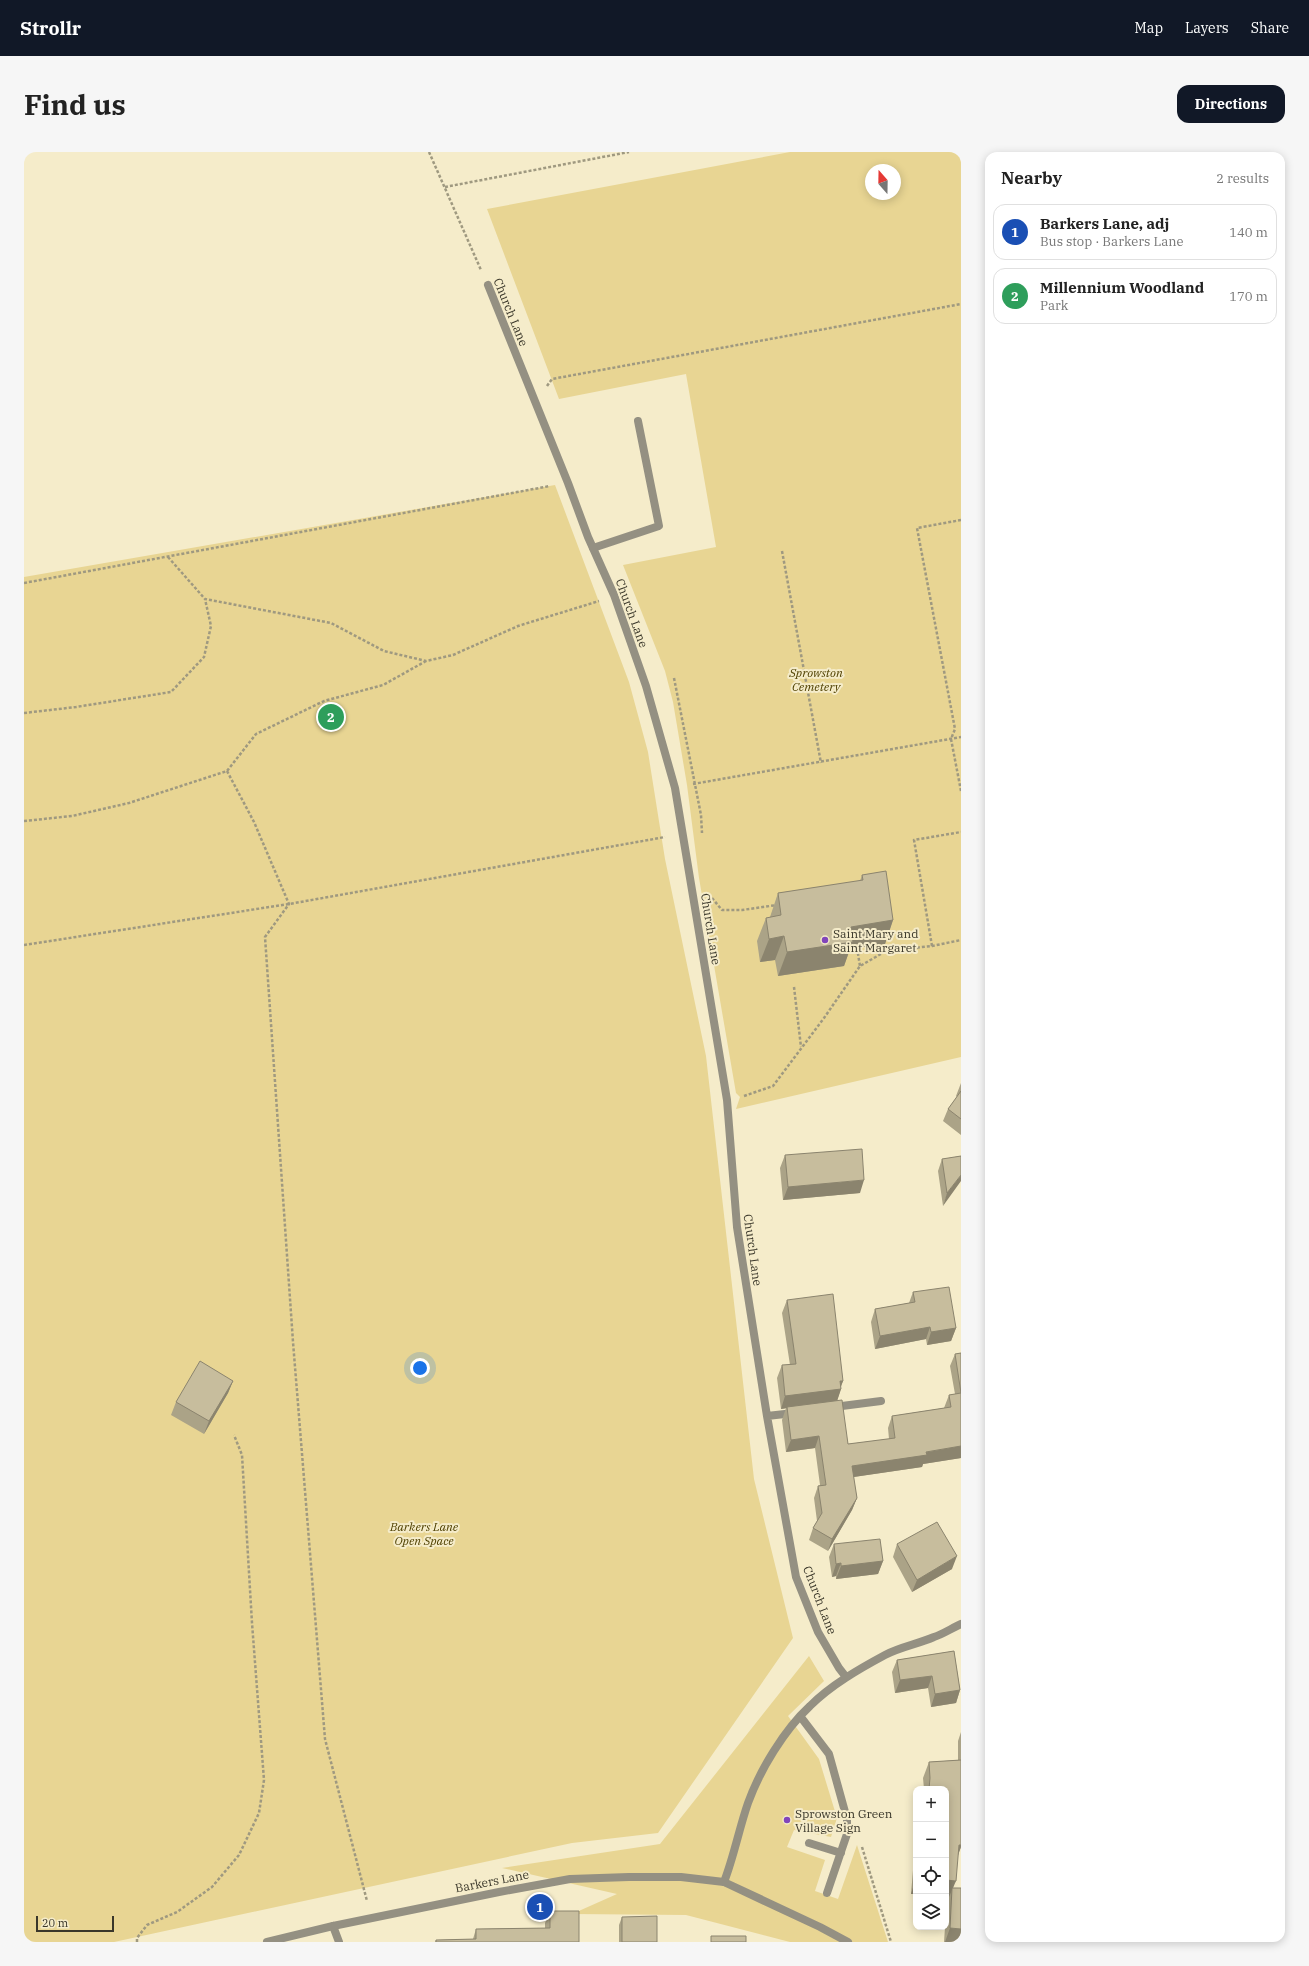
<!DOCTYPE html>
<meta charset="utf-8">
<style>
:root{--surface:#fff;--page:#f6f6f6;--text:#222;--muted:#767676;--line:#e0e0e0;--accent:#111827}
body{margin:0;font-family:"IBM Plex Serif",serif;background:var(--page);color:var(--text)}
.controls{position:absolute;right:12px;bottom:12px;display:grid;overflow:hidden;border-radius:8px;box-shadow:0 2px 10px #0003}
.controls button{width:36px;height:36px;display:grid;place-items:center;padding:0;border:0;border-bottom:1px solid var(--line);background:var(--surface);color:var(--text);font:20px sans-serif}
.compass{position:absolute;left:841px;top:12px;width:36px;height:36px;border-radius:50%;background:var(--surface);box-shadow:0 2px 10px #0003;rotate:340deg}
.scale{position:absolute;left:12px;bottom:10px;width:78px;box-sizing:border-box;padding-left:4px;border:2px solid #3a372a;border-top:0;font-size:11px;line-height:14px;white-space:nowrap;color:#3a372a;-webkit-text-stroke:3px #f5ecca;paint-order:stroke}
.you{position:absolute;left:396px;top:1216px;width:14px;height:14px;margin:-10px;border:3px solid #fff;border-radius:50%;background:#1a73e8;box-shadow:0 0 0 6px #1a73e833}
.badge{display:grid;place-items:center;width:26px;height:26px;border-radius:50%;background:var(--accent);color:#fff;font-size:13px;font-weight:700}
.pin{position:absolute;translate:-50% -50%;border:2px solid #fff;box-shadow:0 1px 4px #0006}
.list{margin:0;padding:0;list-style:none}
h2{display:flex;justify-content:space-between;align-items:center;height:52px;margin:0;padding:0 16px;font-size:17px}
h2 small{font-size:13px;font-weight:400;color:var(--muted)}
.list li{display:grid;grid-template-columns:26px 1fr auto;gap:12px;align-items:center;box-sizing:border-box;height:56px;margin:0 8px 8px;padding:0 8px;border:1px solid var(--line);border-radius:12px}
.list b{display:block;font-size:15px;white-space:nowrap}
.list p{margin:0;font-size:13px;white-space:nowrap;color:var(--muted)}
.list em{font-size:13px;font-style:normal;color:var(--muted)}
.icon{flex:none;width:22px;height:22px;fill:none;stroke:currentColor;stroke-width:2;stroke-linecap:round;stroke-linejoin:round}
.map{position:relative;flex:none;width:937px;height:1790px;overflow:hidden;border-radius:12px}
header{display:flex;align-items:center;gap:24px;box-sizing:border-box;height:56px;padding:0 20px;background:var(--accent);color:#fff}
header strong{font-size:19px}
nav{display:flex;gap:22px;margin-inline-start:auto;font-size:14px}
.intro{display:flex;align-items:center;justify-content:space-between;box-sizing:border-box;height:96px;padding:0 24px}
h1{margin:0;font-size:28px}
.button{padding:10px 18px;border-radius:12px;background:var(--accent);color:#fff;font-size:14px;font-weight:700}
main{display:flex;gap:24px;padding:0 24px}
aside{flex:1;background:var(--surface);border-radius:12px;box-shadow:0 2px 10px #0003}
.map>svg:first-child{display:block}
.green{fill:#e8d593;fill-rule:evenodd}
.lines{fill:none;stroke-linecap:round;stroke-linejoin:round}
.path{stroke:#9f9980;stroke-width:2.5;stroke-dasharray:3 2;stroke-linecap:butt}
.service{stroke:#949082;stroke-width:8}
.minor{stroke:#949082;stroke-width:8}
.tertiary{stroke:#949082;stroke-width:8}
.wall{fill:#aba387}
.shaded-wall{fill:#8b846e}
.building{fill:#c7bd9d;stroke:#8b846e}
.poi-dot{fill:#8145bb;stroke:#f5ecca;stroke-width:1.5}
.labels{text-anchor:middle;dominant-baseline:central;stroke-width:4;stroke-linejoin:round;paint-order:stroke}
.street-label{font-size:12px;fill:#3a372a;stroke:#f5ecca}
.park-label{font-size:12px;font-style:italic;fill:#4f4000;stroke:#f5ecca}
.poi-label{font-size:12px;fill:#3a372a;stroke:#f5ecca;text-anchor:start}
</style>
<header>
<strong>Strollr</strong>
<nav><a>Map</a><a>Layers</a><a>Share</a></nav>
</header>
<div class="intro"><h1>Find us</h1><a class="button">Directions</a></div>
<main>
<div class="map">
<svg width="937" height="1790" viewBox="0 0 937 1790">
<rect width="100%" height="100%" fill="#f5ecca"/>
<!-- green -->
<path class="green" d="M 766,0 L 937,0 L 937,905 L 712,957 L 716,945 L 712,941 L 675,726 L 663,633 L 649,550 L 641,519 L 599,413 L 692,395 L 662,222 L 535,247 L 463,57 ZM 847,18 L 871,18 L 871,42 L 847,42 Z
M 531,333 L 605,530 L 624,600 L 641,707 L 682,904 L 730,1327 L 769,1486 L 634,1681 L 548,1691 L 90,1790 L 0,1790 L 0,425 Z
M 785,1504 L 800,1529 L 764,1564 L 795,1607 L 813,1666 L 807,1685 L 770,1678 L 763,1695 L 801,1708 L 791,1739 L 814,1747 L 833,1693 L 864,1790 L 766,1790 L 662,1763 L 548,1762 L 593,1742 L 478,1716 L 636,1692 Z"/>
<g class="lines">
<!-- path -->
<path class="path" d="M 405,0 L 457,118
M 421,35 L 605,0
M 523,234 L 528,227 L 937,152
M 937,368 L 893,376 L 931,577 L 927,587 L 937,639
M 758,399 L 797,611
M 144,405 L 181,447 L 307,471 L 360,499 L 402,509 L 429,503 L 494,474 L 575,449
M 0,431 L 526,334
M 650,526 L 677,663 L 678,681
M 0,561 L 52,555 L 147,540 L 180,505 L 187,474 L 181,447
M 203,619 L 230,670 L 265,752 L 241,785 L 269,1190 L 301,1587 L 343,1749
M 669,632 L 937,585
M 0,669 L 48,664 L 105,651 L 203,619 L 232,582 L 300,549 L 359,533 L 402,509
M 688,746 L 698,758 L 718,758 L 753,753
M 0,793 L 265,752 L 641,685
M 908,794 L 890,688 L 937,680
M 833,796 L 836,814
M 770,835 L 777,895
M 720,944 L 749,934 L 800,866 L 836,814 L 862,799 L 908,794 L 937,788
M 838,1695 L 867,1790
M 113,1790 L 113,1786 L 123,1773 L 153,1760 L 188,1735 L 215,1703 L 235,1661 L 240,1628 L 228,1471 L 218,1303 L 210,1283"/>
<!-- service -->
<path class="service" d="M 569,396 L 635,374 L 614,269"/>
<!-- minor -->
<path class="minor" d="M 464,133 L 544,331 L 564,385 L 590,443 L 622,534 L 651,636 L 703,948 L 713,1075 L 743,1264 L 772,1425 L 794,1480 L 815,1516 L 822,1525
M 810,1255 L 857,1249
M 743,1264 L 770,1261
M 776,1564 L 805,1602 L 823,1667 L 823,1682 L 803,1741
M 785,1691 L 817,1701
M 700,1730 C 710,1704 715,1677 724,1651 C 736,1618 760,1578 786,1554 C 807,1533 835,1517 861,1503 C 876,1495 894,1492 910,1485 C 919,1482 928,1476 937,1472
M 309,1774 L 315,1790"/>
<!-- tertiary -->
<path class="tertiary" d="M 243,1790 L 309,1774 L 475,1740 L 546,1727 L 605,1725 L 657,1725 L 700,1730 L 796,1775 L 824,1790"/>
</g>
<!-- wall -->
<path class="wall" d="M 838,723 L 869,768 L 861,792 L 826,797 L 820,814 L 754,824 L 751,808 L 736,810 L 733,789 L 742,766 L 746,765 L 754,741 L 836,729 Z
M 937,931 L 937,983 L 919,969 L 924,957 L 933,945 L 932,944 Z
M 761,1003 L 836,1041 L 759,1048 L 756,1016 Z
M 937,1004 L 919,1054 L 914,1019 L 918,1007 Z
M 889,1140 L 932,1176 L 927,1189 L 903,1193 L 902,1187 L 851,1197 L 847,1170 L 851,1157 L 885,1151 Z
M 763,1148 L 819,1229 L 817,1234 L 817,1237 L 813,1249 L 824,1292 L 865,1287 L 864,1276 L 868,1264 L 920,1256 L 925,1243 L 931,1242 L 926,1214 L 931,1202 L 937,1201 L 937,1306 L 899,1312 L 898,1315 L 829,1325 L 833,1346 L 828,1358 L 804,1399 L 785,1388 L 789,1376 L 793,1369 L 790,1346 L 794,1334 L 796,1333 L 791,1296 L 762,1300 L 758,1268 L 762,1256 L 757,1257 L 753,1226 L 758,1213 L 766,1213 L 758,1161 Z
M 209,1229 L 204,1241 L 180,1282 L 147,1263 L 152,1250 Z
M 810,1392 L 859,1409 L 854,1422 L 812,1427 L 812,1424 L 808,1425 L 805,1405 Z
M 873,1392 L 928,1417 L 888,1440 L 869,1405 Z
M 930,1499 L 936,1538 L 932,1551 L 907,1555 L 904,1536 L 871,1541 L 868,1520 L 873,1508 Z
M 937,1580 L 937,1695 L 934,1702 L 929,1736 L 937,1736 L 937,1790 L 920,1790 L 921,1775 L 922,1775 L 923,1752 L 925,1745 L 922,1637 L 900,1637 L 899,1626 L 905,1610 L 934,1608 L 934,1589 Z
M 892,1708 L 892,1742 L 887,1742 L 889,1718 Z
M 526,1759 L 555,1790 L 411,1790 L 412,1788 L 449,1787 L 452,1777 L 521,1776 L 521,1771 Z
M 598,1765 L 633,1790 L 595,1790 L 595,1773 Z"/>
<!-- shaded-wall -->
<path class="shaded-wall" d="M 869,768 L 861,792 L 826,797 L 820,814 L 754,824 L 763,800 L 827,775 Z
M 760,784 L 751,808 L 736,810 L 745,787 Z
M 937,1023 L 937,1029 L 919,1054 L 923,1041 Z
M 840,1028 L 836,1041 L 759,1048 L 764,1035 Z
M 906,1175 L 902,1187 L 851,1197 L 856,1184 Z
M 932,1176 L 927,1189 L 903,1193 L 907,1180 Z
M 209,1229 L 204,1241 L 180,1282 L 185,1269 Z
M 816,1229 L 819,1229 L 816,1237 L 817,1237 L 813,1249 L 757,1257 L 761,1244 Z
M 795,1284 L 791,1296 L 762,1300 L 767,1288 Z
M 937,1294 L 937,1306 L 899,1312 L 898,1315 L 823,1326 L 828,1314 Z
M 833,1346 L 828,1358 L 804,1399 L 808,1387 Z
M 933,1404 L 928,1417 L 888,1440 L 893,1428 Z
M 859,1409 L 854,1422 L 812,1427 L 817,1414 Z
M 817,1411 L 812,1424 L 808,1425 L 812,1412 Z
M 908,1524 L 904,1536 L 871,1541 L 876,1528 Z
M 936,1538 L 932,1551 L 907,1555 L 911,1542 Z
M 935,1693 L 937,1693 L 937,1695 L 932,1709 Z
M 892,1726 L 892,1742 L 887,1742 Z
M 922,1728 L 932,1729 L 925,1745 L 922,1745 Z
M 926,1776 L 937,1777 L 937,1790 L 921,1790 Z"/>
<!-- building -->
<path class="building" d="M 862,719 L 869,768 L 827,775 L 829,790 L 763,800 L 760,784 L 745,787 L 742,766 L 757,763 L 754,741 L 839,728 L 838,723 Z
M 937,939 L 937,967 L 924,957 Z
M 838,997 L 840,1028 L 764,1035 L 761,1003 Z
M 937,1004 L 937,1023 L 923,1041 L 918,1007 Z
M 925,1135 L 932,1176 L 907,1180 L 906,1175 L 856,1184 L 851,1157 L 891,1150 L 889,1140 Z
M 809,1142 L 819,1229 L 816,1229 L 817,1237 L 761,1244 L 758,1213 L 772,1212 L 763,1148 Z
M 937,1201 L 937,1294 L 902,1300 L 903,1303 L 828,1314 L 833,1346 L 808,1387 L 789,1376 L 798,1361 L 794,1334 L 802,1333 L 795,1284 L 767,1288 L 763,1255 L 818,1248 L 824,1292 L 871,1286 L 868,1264 L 927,1255 L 925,1243 L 937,1241 L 931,1202 Z
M 176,1209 L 209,1229 L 185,1269 L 152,1250 Z
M 913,1370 L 933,1404 L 893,1428 L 873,1392 Z
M 856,1387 L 859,1409 L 817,1414 L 817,1411 L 812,1412 L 810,1392 Z
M 930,1499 L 936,1538 L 911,1542 L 908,1524 L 876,1528 L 873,1508 Z
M 937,1608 L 937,1693 L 935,1693 L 932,1729 L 922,1728 L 922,1637 L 905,1637 L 906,1626 L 905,1610 Z
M 928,1736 L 937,1736 L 937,1777 L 926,1776 Z
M 526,1759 L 555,1759 L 555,1790 L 412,1790 L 412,1788 L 452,1787 L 452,1777 L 526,1776 Z
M 633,1764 L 633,1790 L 598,1790 L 598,1765 Z
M 687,1784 L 722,1784 L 722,1790 L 687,1790 Z"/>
<!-- markers -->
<g class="poi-dot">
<circle cx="801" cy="788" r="4"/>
<circle cx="763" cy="1668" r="4"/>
</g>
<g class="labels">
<!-- street labels -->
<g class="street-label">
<text transform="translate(487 160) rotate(68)">Church Lane</text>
<text transform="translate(608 461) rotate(70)">Church Lane</text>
<text transform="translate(687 777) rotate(81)">Church Lane</text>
<text transform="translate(729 1098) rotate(82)">Church Lane</text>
<text transform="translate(796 1448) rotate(69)">Church Lane</text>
<text transform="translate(468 1729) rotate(-11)">Barkers Lane</text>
</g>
<!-- park labels -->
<g class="park-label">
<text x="792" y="520">Sprowston<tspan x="792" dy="14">Cemetery</tspan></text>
<text x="400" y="1374">Barkers Lane<tspan x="400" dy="14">Open Space</tspan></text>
</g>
<!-- poi labels -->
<g class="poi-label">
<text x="809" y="781">Saint Mary and<tspan x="809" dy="14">Saint Margaret</tspan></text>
<text x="771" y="1661">Sprowston Green<tspan x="771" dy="14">Village Sign</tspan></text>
</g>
</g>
</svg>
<div class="controls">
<button>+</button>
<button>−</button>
<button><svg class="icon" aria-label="locate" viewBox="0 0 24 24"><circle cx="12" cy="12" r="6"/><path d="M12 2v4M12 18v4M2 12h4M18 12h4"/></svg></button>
<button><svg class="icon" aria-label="layers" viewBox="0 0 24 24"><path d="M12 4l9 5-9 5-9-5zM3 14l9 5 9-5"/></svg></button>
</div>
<svg class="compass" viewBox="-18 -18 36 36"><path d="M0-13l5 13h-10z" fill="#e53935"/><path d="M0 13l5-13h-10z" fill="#767676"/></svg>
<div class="scale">20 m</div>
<div class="you"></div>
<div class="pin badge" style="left:516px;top:1755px;background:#1a4fb4">1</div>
<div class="pin badge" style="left:307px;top:565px;background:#2e9e5b">2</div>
</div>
<aside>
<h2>Nearby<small>2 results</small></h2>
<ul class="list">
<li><span class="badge" style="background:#1a4fb4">1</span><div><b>Barkers Lane, adj</b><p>Bus stop · Barkers Lane</p></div><em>140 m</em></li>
<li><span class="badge" style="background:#2e9e5b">2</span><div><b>Millennium Woodland</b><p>Park</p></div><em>170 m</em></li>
</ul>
</aside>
</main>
